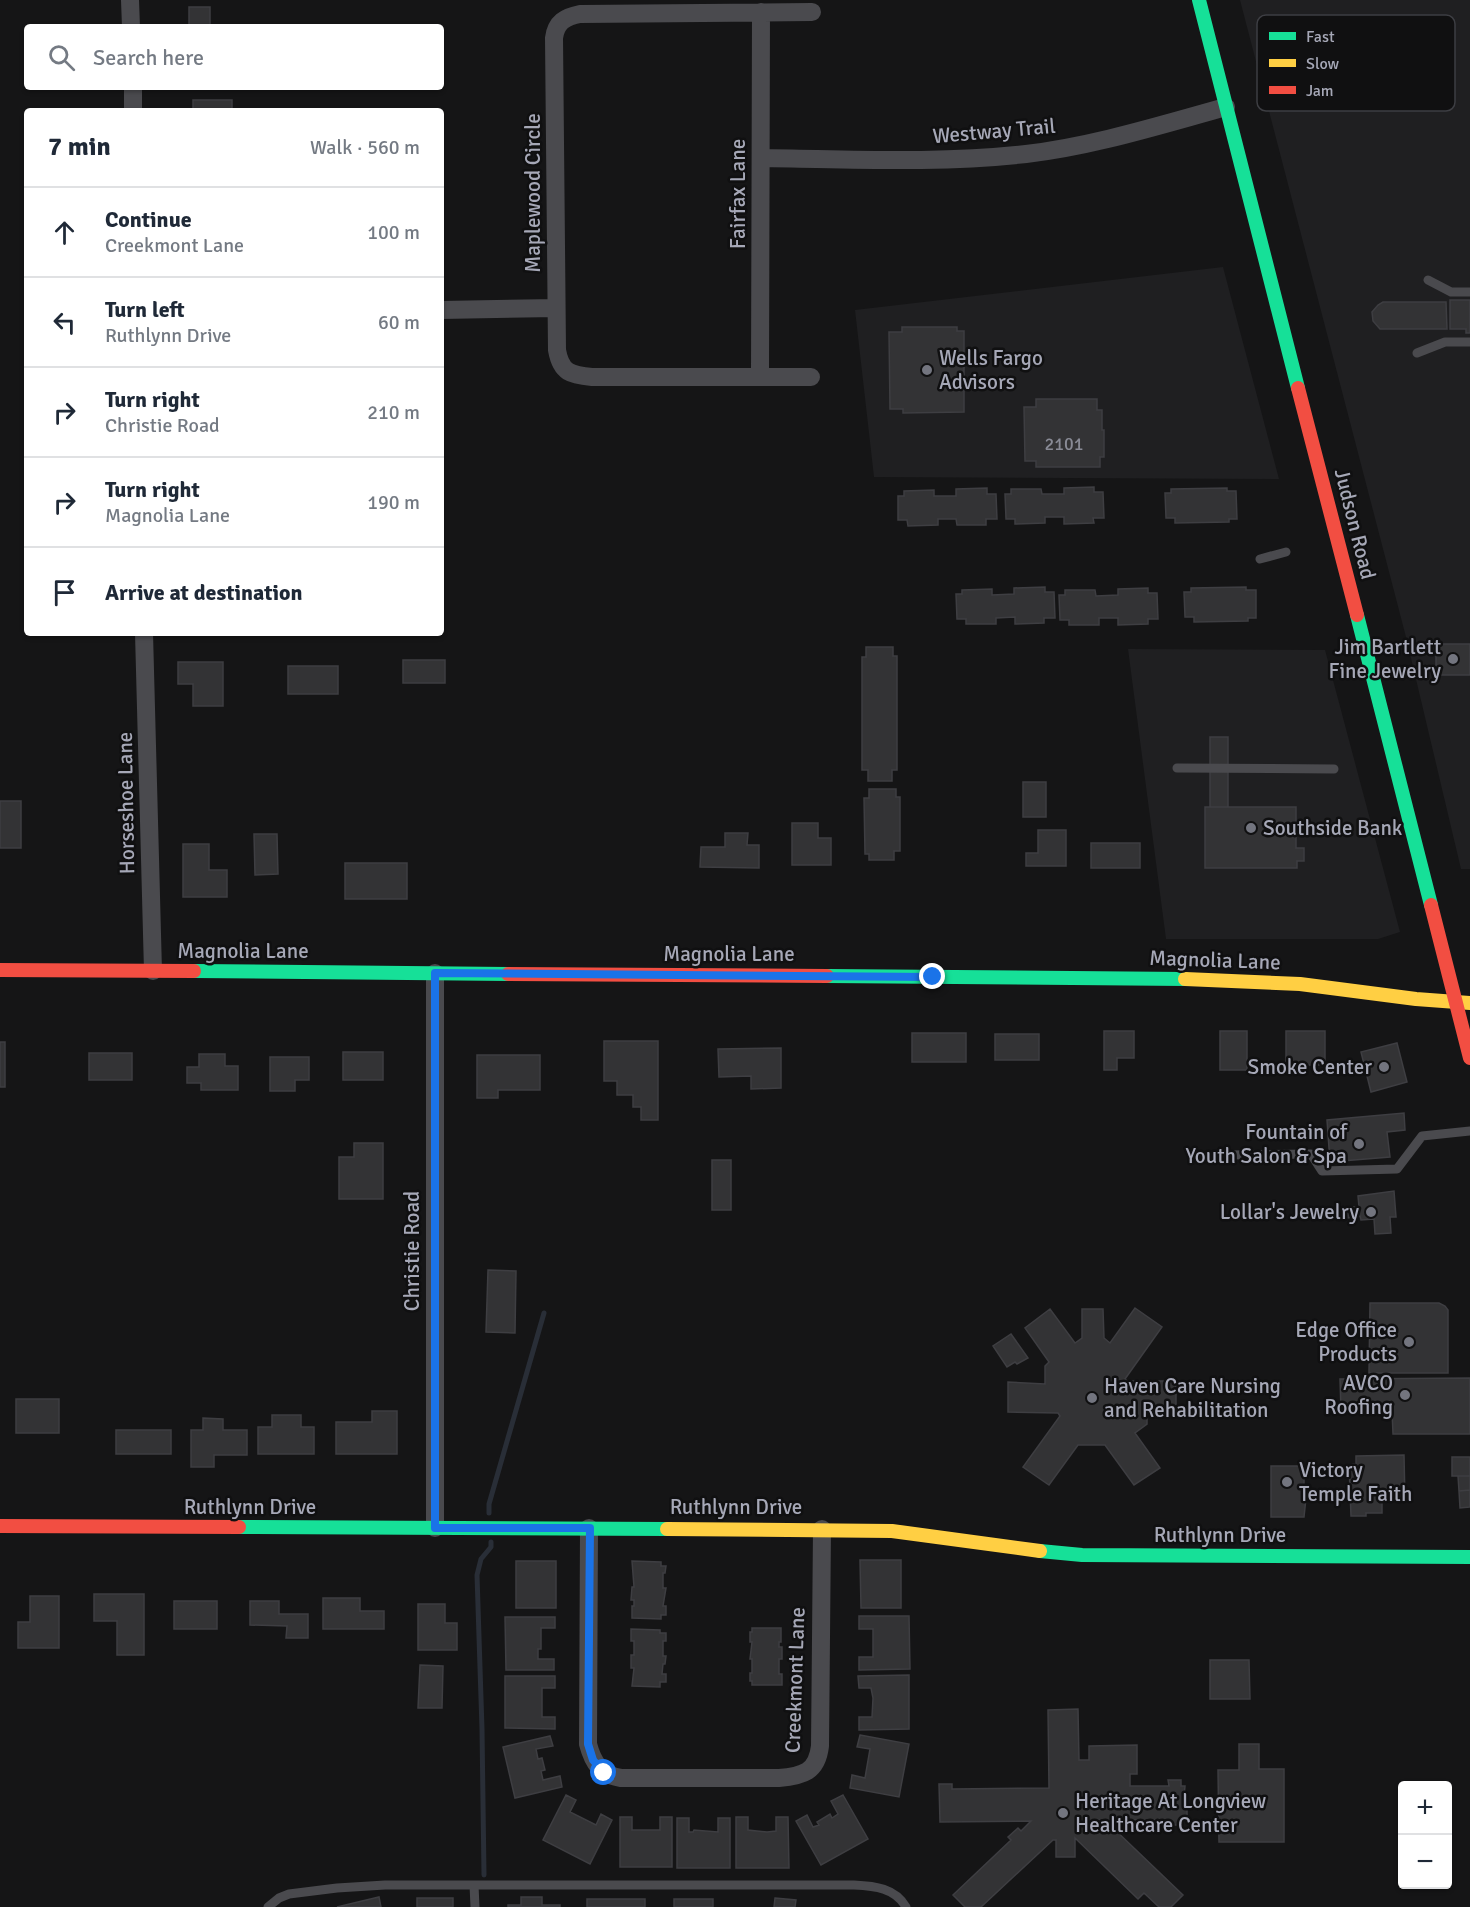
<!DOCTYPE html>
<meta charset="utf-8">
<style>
:root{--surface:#fff;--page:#f6f6f7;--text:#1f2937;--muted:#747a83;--line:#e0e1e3}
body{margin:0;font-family:Signika,sans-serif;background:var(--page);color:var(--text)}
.controls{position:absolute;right:18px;bottom:18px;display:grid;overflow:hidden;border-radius:6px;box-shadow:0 2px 4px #0004}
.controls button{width:54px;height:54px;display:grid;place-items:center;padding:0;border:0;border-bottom:2px solid var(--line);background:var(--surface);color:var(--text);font:30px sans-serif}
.stop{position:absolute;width:18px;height:18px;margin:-14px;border:4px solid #1a73e8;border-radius:50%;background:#fff}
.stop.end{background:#1a73e8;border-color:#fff;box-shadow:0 2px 6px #0008}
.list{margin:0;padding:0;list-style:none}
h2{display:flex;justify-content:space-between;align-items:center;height:78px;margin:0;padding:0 24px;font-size:26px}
h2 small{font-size:20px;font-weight:400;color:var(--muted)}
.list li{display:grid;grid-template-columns:39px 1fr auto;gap:18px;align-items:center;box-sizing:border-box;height:90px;padding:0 24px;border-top:2px solid var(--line)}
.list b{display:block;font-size:22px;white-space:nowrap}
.list p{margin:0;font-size:20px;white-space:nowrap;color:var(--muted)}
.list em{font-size:20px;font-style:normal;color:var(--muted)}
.icon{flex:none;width:33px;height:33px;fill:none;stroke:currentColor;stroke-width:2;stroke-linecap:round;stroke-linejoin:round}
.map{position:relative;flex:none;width:1470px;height:1907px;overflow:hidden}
.search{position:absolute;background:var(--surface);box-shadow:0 2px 4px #0004;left:24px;top:24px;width:420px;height:66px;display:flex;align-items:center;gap:15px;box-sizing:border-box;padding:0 21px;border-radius:6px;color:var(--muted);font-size:22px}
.panel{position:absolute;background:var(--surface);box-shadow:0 2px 4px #0004;left:24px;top:108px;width:420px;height:528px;border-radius:6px}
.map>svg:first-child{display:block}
.built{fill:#1f1f21}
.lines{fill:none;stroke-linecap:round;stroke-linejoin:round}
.stream{stroke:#292e37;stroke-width:5}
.building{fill:#333335;stroke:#3e3e42;stroke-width:1.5}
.lane{stroke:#4a4a4e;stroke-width:9}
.street{stroke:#4a4a4e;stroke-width:18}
.fast{stroke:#16e098;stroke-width:14}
.slow{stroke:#ffcf43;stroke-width:14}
.jam{stroke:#f24e42;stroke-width:14}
.route{stroke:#1a73e8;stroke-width:8}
.poi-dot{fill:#73757f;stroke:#101011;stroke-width:2}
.labels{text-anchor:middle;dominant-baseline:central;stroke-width:5;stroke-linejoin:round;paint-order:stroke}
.number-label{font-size:18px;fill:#898b96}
.street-label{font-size:21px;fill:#a6a8b7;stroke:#101011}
.poi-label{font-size:21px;fill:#a6a8b7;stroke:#101011;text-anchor:end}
.key{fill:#101011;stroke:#3d3e43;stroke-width:1.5}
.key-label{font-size:16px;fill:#a6a8b7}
</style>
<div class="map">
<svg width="1470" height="1907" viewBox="0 0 1470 1907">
<rect width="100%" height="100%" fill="#151516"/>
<!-- built -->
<path class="built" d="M 1240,0 L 1470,0 L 1470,869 L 1461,869 L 1406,637 Z
M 1223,267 L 1279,479 L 874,477 L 855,310 Z
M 1128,649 L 1325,650 L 1400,932 L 1378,939 L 1166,939 Z"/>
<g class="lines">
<!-- stream -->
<path class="stream" d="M 489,1513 L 489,1504 L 544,1313
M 484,1875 L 482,1729 L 477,1575 L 481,1559 L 491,1547 L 491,1542"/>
</g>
<!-- building -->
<path class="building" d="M 189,7 L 210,7 L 210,27 L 189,27 Z
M 193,100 L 232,100 L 232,111 L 193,111 Z
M 1450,300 L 1470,300 L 1470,333 L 1466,333 L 1466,329 L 1450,329 Z
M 1383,302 L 1446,302 L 1447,329 L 1380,329 L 1373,321 L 1372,312 L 1378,305 Z
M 902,327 L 957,327 L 957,331 L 964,331 L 964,412 L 903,413 L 903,409 L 890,409 L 889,332 L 902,332 Z
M 1036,399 L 1097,399 L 1097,410 L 1102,410 L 1102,430 L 1104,430 L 1104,457 L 1100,457 L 1100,467 L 1036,467 L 1036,461 L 1025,461 L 1024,407 L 1036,407 Z
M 1094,487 L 1094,492 L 1103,492 L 1104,518 L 1093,518 L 1094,523 L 1064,524 L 1064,517 L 1045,517 L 1045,523 L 1015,524 L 1015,519 L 1006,519 L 1005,494 L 1011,494 L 1011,489 L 1041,489 L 1042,494 L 1064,494 L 1064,488 Z
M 987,488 L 987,494 L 996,494 L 997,519 L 986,519 L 986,525 L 957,525 L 956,519 L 938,519 L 938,525 L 908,526 L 907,520 L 898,520 L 898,496 L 904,496 L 904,491 L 934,490 L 934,496 L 956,496 L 956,489 Z
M 1227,488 L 1227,491 L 1236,491 L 1237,519 L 1229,519 L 1229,522 L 1175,523 L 1175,518 L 1166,518 L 1165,493 L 1171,493 L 1171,489 Z
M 1045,587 L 1045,592 L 1054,592 L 1055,618 L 1044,618 L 1044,623 L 1015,624 L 1015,617 L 996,618 L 996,624 L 966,624 L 966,619 L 957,619 L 956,594 L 962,594 L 962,590 L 992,589 L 992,595 L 1014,594 L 1014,588 Z
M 1246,587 L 1246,590 L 1256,590 L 1256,618 L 1248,618 L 1248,621 L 1194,622 L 1194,617 L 1185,617 L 1184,592 L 1191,592 L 1191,588 Z
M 1148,588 L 1148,593 L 1157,593 L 1158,619 L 1148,619 L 1148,624 L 1118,625 L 1118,618 L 1099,618 L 1099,625 L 1069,625 L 1069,620 L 1060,620 L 1059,595 L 1065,595 L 1065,590 L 1095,590 L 1096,596 L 1118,595 L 1118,589 Z
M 1436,644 L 1470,644 L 1470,675 L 1436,675 Z
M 866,647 L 893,647 L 893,656 L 897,656 L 897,770 L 892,770 L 892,781 L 868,781 L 868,770 L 862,770 L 862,657 L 866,657 Z
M 403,660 L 445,660 L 445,683 L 403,683 Z
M 178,662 L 223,662 L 223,706 L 193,706 L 193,684 L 178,684 Z
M 288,666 L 338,666 L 338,694 L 288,694 Z
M 1210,737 L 1228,737 L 1228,807 L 1210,807 Z
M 1023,782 L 1046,782 L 1046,817 L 1023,817 Z
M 869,789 L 896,789 L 896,797 L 900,797 L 900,851 L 894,851 L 894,860 L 869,860 L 869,854 L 865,854 L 864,798 L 869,798 Z
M 0,801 L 21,801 L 21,848 L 0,848 Z
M 1205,807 L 1296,807 L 1296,848 L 1304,848 L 1304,861 L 1297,861 L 1297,868 L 1205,868 Z
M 792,823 L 818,823 L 818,838 L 831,838 L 831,865 L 792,865 Z
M 1038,830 L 1066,830 L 1066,866 L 1026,866 L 1026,853 L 1038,853 Z
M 725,833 L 748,833 L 747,845 L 759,845 L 759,868 L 700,867 L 701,847 L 725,847 Z
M 254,834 L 277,834 L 278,874 L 255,875 Z
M 1091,843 L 1140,843 L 1140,868 L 1091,868 Z
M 183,844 L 209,844 L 209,870 L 227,870 L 227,897 L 183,897 Z
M 345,863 L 407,863 L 407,899 L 345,899 Z
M 1104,1031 L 1134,1031 L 1134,1058 L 1117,1058 L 1117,1070 L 1104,1070 Z
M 1220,1031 L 1247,1031 L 1247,1070 L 1220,1070 Z
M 1286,1031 L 1325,1031 L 1325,1065 L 1286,1065 Z
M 912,1033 L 966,1033 L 966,1062 L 912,1062 Z
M 995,1034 L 1039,1034 L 1039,1060 L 995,1060 Z
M 604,1041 L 658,1041 L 658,1120 L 641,1120 L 641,1107 L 633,1107 L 633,1095 L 617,1095 L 617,1081 L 604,1081 Z
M 0,1042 L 5,1042 L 5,1087 L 0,1087 Z
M 1397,1043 L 1407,1082 L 1371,1092 L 1361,1052 Z
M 781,1048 L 781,1088 L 751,1089 L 751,1076 L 719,1077 L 718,1049 Z
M 343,1052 L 383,1052 L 383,1080 L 343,1080 Z
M 89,1053 L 132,1053 L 132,1080 L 89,1080 Z
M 199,1054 L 225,1054 L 225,1066 L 238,1066 L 238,1090 L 201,1090 L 201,1083 L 187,1083 L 187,1067 L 199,1067 Z
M 477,1055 L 540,1055 L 540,1090 L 498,1090 L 498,1098 L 477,1098 Z
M 270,1057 L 309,1057 L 309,1080 L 295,1080 L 295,1091 L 270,1091 Z
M 1404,1113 L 1405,1130 L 1387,1132 L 1390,1157 L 1330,1162 L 1327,1120 Z
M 354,1143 L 383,1143 L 383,1199 L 339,1199 L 339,1157 L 354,1157 Z
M 712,1160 L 731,1160 L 731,1210 L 712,1210 Z
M 1394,1191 L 1396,1217 L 1390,1217 L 1391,1233 L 1375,1234 L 1374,1219 L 1361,1220 L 1360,1216 L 1348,1218 L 1347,1207 L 1359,1207 L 1358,1196 Z
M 488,1270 L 516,1271 L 515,1333 L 486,1332 Z
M 1370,1303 L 1439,1303 L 1445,1306 L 1448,1310 L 1448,1373 L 1369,1373 Z
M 1135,1308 L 1162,1327 L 1125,1379 L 1127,1381 L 1176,1381 L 1176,1413 L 1147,1413 L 1147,1424 L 1135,1433 L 1160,1468 L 1134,1485 L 1105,1445 L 1078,1445 L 1049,1485 L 1023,1467 L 1060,1416 L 1058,1413 L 1008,1412 L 1008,1382 L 1045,1384 L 1045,1366 L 1049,1362 L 1025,1328 L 1050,1309 L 1075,1343 L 1082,1338 L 1082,1309 L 1103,1309 L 1104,1338 L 1110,1343 Z
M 1011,1334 L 1028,1358 L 1017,1364 L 1015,1362 L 1007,1367 L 993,1346 Z
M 1470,1378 L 1470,1434 L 1393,1434 L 1392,1411 L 1341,1411 L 1340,1379 Z
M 16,1399 L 59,1399 L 59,1433 L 16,1433 Z
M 372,1411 L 397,1411 L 397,1454 L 336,1454 L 336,1422 L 372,1422 Z
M 272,1415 L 301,1415 L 301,1427 L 314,1427 L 314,1454 L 258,1454 L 258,1427 L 272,1427 Z
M 203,1418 L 223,1419 L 223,1430 L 247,1430 L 247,1455 L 214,1455 L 214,1467 L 191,1467 L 191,1430 L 203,1430 Z
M 116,1430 L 171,1430 L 171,1454 L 116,1454 Z
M 1404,1455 L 1405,1501 L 1382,1501 L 1382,1513 L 1366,1513 L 1366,1516 L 1351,1516 L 1349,1465 L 1356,1464 L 1356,1456 Z
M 1452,1457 L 1470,1457 L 1470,1476 L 1452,1476 Z
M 1271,1466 L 1304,1466 L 1304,1498 L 1306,1498 L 1304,1517 L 1271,1517 Z
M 1458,1476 L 1470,1476 L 1470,1490 L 1459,1491 Z
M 1470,1490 L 1470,1507 L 1460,1508 L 1459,1491 Z
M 860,1560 L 901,1560 L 901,1608 L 861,1608 Z
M 516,1561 L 556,1561 L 556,1608 L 516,1608 Z
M 632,1561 L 661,1562 L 661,1566 L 666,1566 L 665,1573 L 663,1573 L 663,1588 L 666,1588 L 663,1606 L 666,1606 L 666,1615 L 661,1615 L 661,1619 L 632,1618 L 632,1606 L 634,1606 L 634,1600 L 631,1600 L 632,1587 L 634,1587 Z
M 94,1594 L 144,1594 L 144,1655 L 117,1655 L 117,1621 L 94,1621 Z
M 30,1596 L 59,1596 L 59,1648 L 18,1648 L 18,1622 L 30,1622 Z
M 323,1598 L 360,1598 L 360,1611 L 384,1611 L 384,1629 L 323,1629 Z
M 174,1601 L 217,1601 L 217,1629 L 174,1629 Z
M 250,1601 L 279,1601 L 279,1614 L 308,1614 L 308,1638 L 286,1638 L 287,1626 L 250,1625 Z
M 418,1604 L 445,1604 L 445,1623 L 457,1623 L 457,1650 L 418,1650 Z
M 859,1616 L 909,1616 L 910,1669 L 859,1670 L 859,1657 L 873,1657 L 873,1629 L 859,1629 Z
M 505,1617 L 555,1617 L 555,1628 L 541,1628 L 541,1649 L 538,1649 L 538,1659 L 554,1659 L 554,1670 L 506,1670 Z
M 752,1628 L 781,1628 L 781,1642 L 779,1642 L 779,1647 L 782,1647 L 782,1659 L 779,1659 L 779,1674 L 782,1674 L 782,1685 L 752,1685 L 752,1681 L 750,1681 L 750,1673 L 752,1673 L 752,1659 L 750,1659 L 752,1642 L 750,1642 L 750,1632 L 752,1632 Z
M 631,1629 L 660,1630 L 660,1633 L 666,1633 L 666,1641 L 663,1641 L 663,1656 L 666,1656 L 665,1664 L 663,1664 L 662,1674 L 666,1674 L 666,1682 L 660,1682 L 660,1687 L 632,1686 L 634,1668 L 631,1668 L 631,1655 L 634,1655 L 634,1641 L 631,1641 Z
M 1210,1660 L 1249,1660 L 1250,1699 L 1210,1699 Z
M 420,1665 L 443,1666 L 442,1708 L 418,1708 Z
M 909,1675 L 909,1729 L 859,1730 L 859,1717 L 872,1717 L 873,1698 L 871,1688 L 859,1688 L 858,1676 Z
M 505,1676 L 555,1676 L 555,1688 L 542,1688 L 542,1717 L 555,1717 L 555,1729 L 505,1728 Z
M 1078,1709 L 1079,1760 L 1089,1760 L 1089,1746 L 1137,1745 L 1137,1774 L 1130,1774 L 1130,1786 L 1169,1786 L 1168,1780 L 1181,1780 L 1181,1786 L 1185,1786 L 1183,1808 L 1187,1808 L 1187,1819 L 1182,1819 L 1182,1825 L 1170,1825 L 1170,1820 L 1100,1820 L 1109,1828 L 1111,1826 L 1183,1895 L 1171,1907 L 1159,1907 L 1144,1893 L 1138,1899 L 1075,1838 L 1075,1857 L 1056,1857 L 1056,1840 L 1053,1840 L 981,1907 L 965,1907 L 953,1895 L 1011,1840 L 1008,1837 L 1018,1828 L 1021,1831 L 1031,1821 L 940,1822 L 939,1784 L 952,1784 L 952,1789 L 1049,1788 L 1048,1710 Z
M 860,1735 L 909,1744 L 899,1797 L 850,1788 L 852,1775 L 865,1778 L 870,1749 L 857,1747 Z
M 550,1736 L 553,1746 L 536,1749 L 538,1759 L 542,1758 L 545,1770 L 541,1771 L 543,1780 L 560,1776 L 562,1787 L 515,1798 L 503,1747 Z
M 1239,1744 L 1259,1744 L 1259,1769 L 1284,1769 L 1284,1842 L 1219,1842 L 1218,1770 L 1239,1770 Z
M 566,1795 L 576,1800 L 570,1812 L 596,1825 L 601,1814 L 612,1820 L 590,1864 L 543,1840 Z
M 843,1795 L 868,1839 L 821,1865 L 796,1821 L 807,1815 L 813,1827 L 819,1825 L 817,1822 L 830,1814 L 832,1818 L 838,1814 L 831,1801 Z
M 620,1817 L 632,1817 L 632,1830 L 660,1830 L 660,1817 L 672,1817 L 672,1867 L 620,1867 Z
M 736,1817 L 748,1817 L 748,1830 L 767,1832 L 776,1831 L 776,1817 L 788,1817 L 789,1868 L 736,1868 Z
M 677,1818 L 689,1818 L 689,1832 L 693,1832 L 694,1830 L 718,1832 L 718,1818 L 730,1818 L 730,1868 L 677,1868 Z
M 379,1897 L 381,1907 L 337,1907 Z
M 521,1897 L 542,1897 L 542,1905 L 560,1905 L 560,1907 L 508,1907 L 508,1905 L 521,1905 Z
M 417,1898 L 453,1898 L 453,1907 L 417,1907 Z
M 775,1898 L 796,1900 L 795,1907 L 774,1907 Z
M 587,1899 L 645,1899 L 645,1907 L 587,1907 Z
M 674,1899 L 713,1899 L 713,1907 L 674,1907 Z"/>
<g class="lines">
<!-- lane -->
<path class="lane" d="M 1428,280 L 1451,292 L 1470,292
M 1417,353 L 1445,342 L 1470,342
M 1260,559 L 1286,552
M 1177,768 L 1334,769
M 1227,1155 L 1311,1154 L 1322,1171 L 1397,1169 L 1422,1136 L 1470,1131
M 474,1885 L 475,1907
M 268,1907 L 279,1898 L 289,1894 L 337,1888 L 385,1885 L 854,1885 C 875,1886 895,1888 906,1907"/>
<!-- street -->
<path class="street" d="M 130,0 L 131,27
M 133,87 L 133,111
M 761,158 C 849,159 938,164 1026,154 C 1094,146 1160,125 1226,107
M 441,310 L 556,308
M 760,377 L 761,12
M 811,377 L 592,377 C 571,375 561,373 557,350 L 554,38 C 556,22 565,17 580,14 L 812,12
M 144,633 L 153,971
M 435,973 L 435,1528
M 589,1528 L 588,1744 C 593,1763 601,1775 621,1778 L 779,1778 C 803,1776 817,1772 820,1746 L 822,1529"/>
<!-- fast -->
<path class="fast" d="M 1199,0 L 1298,388
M 1357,615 L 1431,905
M 194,971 L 508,974
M 827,976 L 1185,979
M 239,1527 L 667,1529
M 1040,1551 L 1082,1555 L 1470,1557"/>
<!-- slow -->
<path class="slow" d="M 1185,979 L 1300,984 L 1416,999 L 1470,1003
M 667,1529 L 892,1531 L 1040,1551"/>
<!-- jam -->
<path class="jam" d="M 1298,388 L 1357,615
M 1431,905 L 1470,1058
M 0,970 L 194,971
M 508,974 L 827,976
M 0,1526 L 239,1527"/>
</g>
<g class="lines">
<!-- route -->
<path class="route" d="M 604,1773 L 593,1760 L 588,1744 L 590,1528 L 435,1528 L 435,973 L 933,977"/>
</g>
<!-- markers -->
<g class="poi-dot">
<circle cx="927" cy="370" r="6"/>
<circle cx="1453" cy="659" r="6"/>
<circle cx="1251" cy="828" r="6"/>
<circle cx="1384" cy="1067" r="6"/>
<circle cx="1359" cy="1144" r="6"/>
<circle cx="1371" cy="1212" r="6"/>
<circle cx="1409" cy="1342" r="6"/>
<circle cx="1405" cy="1395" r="6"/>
<circle cx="1092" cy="1398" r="6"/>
<circle cx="1287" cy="1482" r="6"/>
<circle cx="1063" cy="1813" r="6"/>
</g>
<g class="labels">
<!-- number labels -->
<g class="number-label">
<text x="1064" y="444">2101</text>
</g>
<!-- street labels -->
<g class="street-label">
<text transform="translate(994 131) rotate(-5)">Westway Trail</text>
<text transform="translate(533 193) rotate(-90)">Maplewood Circle</text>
<text transform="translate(738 194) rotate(-90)">Fairfax Lane</text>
<text transform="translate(1355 524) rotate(76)">Judson Road</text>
<text transform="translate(126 803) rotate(-91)">Horseshoe Lane</text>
<text x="243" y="951">Magnolia Lane</text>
<text x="729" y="954">Magnolia Lane</text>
<text transform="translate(1215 960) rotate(2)">Magnolia Lane</text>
<text transform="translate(412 1251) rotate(-90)">Christie Road</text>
<text x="250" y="1507">Ruthlynn Drive</text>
<text x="736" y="1507">Ruthlynn Drive</text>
<text x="1220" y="1535">Ruthlynn Drive</text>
<text transform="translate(795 1680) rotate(-88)">Creekmont Lane</text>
</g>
<!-- poi labels -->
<g class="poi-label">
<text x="939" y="358" text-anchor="start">Wells Fargo<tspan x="939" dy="24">Advisors</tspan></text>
<text x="1441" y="647">Jim Bartlett<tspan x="1441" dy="24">Fine Jewelry</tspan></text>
<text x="1263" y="828" text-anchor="start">Southside Bank</text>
<text x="1372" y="1067">Smoke Center</text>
<text x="1347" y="1132">Fountain of<tspan x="1347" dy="24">Youth Salon &amp; Spa</tspan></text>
<text x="1359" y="1212">Lollar's Jewelry</text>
<text x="1397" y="1330">Edge Office<tspan x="1397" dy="24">Products</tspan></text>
<text x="1393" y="1383">AVCO<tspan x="1393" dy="24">Roofing</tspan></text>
<text x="1104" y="1386" text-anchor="start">Haven Care Nursing<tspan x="1104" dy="24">and Rehabilitation</tspan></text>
<text x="1299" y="1470" text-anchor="start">Victory<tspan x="1299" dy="24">Temple Faith</tspan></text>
<text x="1075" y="1801" text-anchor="start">Heritage At Longview<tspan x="1075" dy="24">Healthcare Center</tspan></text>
</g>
</g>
<!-- legend -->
<rect x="1257" y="15" width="198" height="96" rx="9" class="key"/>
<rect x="1269" y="32" width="27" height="8" fill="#16e098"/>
<rect x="1269" y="59" width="27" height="8" fill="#ffcf43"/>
<rect x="1269" y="86" width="27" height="8" fill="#f24e42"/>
<g class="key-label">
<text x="1306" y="42">Fast</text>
<text x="1306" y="69">Slow</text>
<text x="1306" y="96">Jam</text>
</g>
</svg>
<div class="controls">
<button>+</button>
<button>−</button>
</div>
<div class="stop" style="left:604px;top:1773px"></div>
<div class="stop end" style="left:933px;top:977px"></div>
<div class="search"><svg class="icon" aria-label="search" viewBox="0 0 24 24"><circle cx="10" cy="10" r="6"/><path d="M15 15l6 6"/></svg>Search here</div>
<section class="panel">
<h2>7 min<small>Walk · 560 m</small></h2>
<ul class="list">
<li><svg class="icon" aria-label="ahead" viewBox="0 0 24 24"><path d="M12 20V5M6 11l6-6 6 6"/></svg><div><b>Continue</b><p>Creekmont Lane</p></div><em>100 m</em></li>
<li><svg class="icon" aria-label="left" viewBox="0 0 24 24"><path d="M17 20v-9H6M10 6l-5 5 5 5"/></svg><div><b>Turn left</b><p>Ruthlynn Drive</p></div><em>60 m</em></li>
<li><svg class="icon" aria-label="right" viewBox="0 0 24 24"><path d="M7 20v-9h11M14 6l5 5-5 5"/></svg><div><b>Turn right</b><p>Christie Road</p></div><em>210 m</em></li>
<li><svg class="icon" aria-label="right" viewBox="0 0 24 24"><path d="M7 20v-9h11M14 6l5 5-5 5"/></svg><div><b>Turn right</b><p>Magnolia Lane</p></div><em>190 m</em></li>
<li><svg class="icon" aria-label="arrive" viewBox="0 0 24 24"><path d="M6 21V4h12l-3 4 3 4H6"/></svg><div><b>Arrive at destination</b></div></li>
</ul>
</section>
</div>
